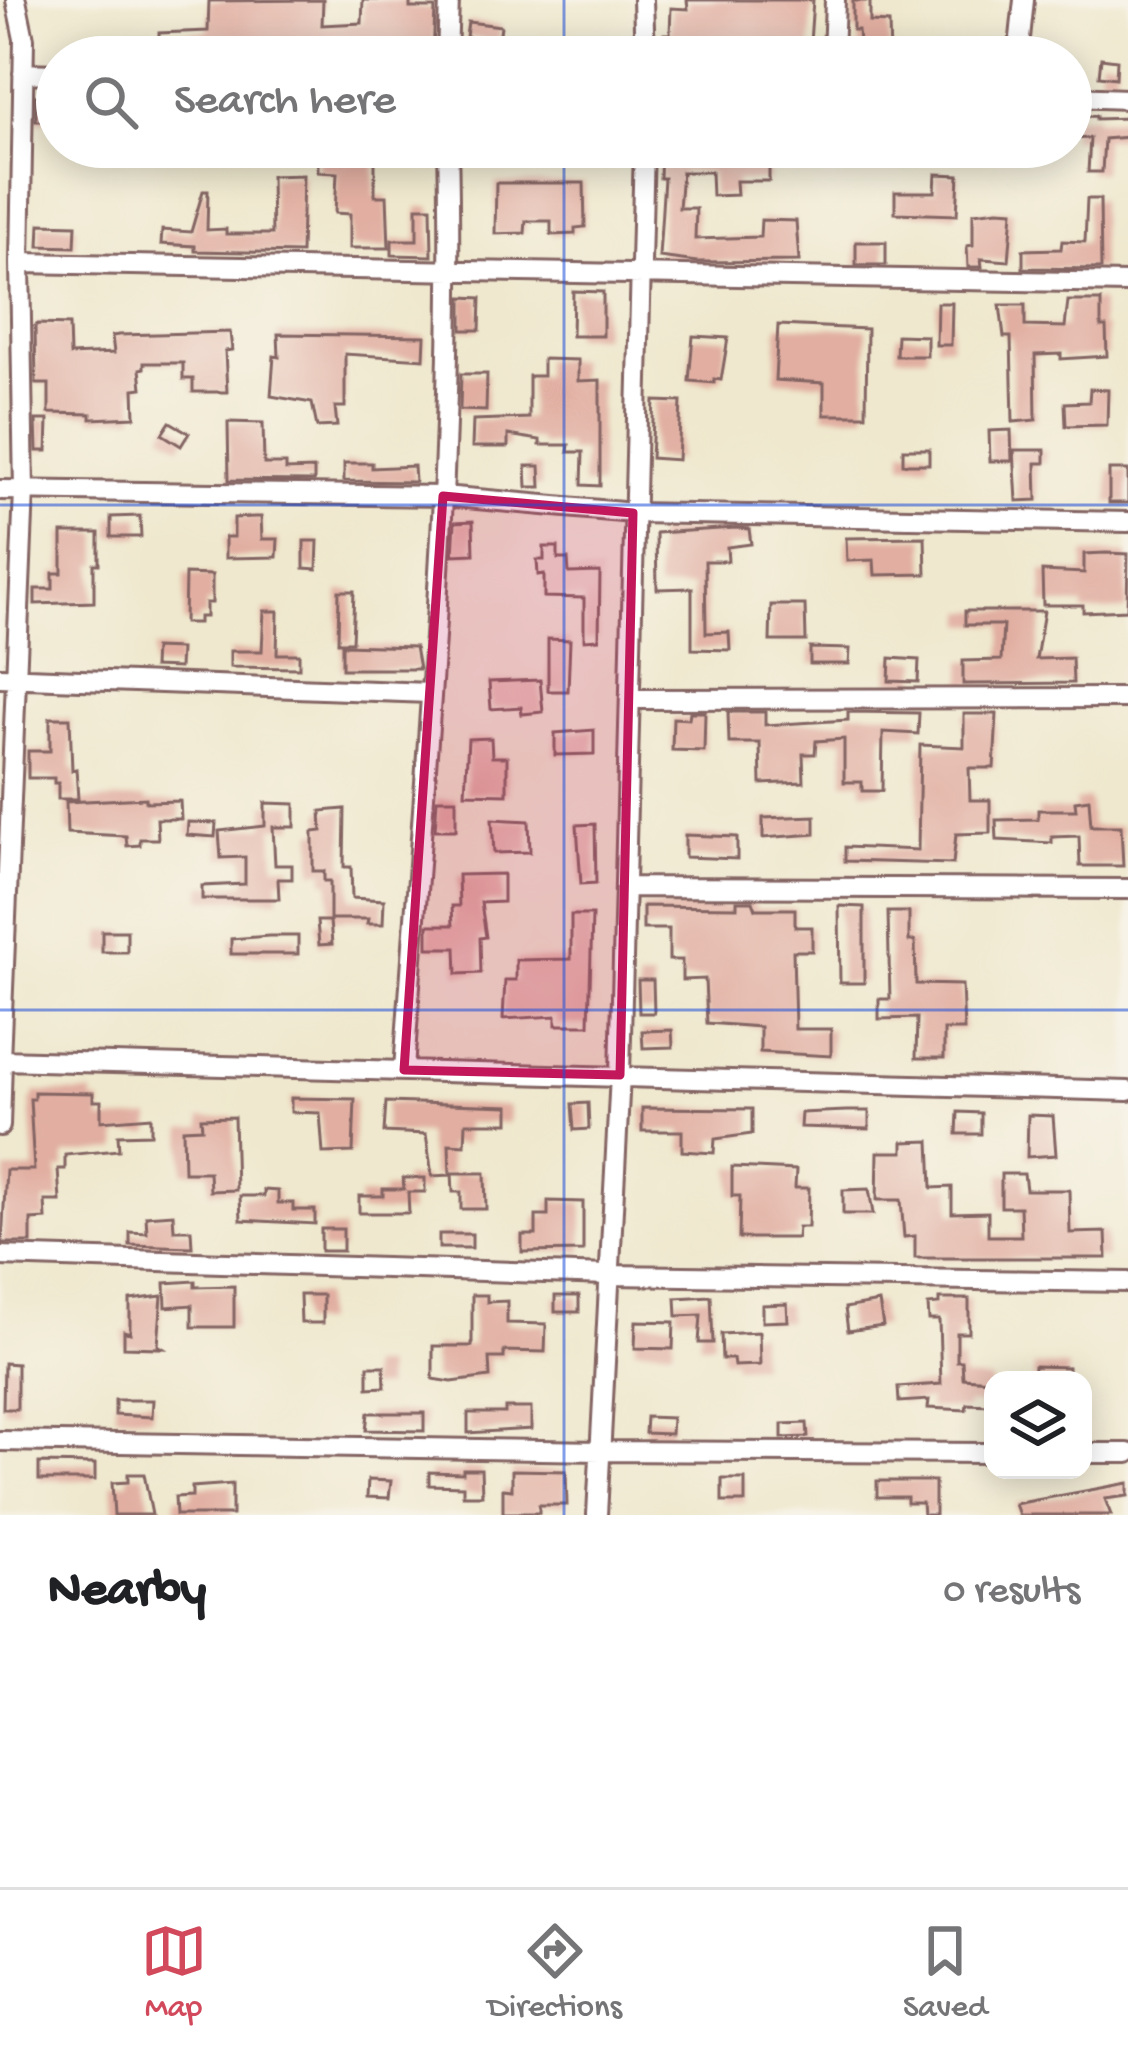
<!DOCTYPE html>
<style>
:root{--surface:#fff;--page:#f2f2f2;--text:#202124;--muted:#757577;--line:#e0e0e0;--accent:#d1495b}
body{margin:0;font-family:"Gochi Hand",sans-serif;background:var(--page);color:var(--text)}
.controls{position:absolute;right:36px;bottom:36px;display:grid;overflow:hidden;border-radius:24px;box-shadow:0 6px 30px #0003}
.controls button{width:108px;height:108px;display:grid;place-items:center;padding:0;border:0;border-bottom:3px solid var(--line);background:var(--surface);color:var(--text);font:60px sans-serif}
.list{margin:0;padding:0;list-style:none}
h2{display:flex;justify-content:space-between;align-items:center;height:156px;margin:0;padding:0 48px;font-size:51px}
h2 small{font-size:39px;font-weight:400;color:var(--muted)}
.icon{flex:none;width:66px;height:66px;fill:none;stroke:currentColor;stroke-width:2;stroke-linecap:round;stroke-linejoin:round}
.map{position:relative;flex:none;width:1128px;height:1515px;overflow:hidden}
.search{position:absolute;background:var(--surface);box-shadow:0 6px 30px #0003;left:36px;right:36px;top:36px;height:132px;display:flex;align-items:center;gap:30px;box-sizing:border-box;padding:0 42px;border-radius:66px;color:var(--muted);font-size:45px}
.sheet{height:372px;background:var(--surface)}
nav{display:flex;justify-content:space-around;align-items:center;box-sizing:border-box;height:168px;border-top:3px solid var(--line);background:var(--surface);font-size:33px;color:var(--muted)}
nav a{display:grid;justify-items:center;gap:6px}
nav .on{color:var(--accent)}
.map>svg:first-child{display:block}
.building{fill:#e1aea1}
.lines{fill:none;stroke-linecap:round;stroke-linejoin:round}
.minor-casing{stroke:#846564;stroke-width:24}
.minor{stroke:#fff;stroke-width:18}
.marked{fill:#c2185b;fill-opacity:0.2;stroke:#c2185b;stroke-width:9;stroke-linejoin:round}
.grid{fill:none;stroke:#1d4ed8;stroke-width:3;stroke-opacity:0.55}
</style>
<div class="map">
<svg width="1128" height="1515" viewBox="0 0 1128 1515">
<rect width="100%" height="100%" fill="#f7f3e8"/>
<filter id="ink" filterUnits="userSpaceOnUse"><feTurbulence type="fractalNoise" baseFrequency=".00833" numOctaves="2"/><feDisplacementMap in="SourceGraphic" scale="24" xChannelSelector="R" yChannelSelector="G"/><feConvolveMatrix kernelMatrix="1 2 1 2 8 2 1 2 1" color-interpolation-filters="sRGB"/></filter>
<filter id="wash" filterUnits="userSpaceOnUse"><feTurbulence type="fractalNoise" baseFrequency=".004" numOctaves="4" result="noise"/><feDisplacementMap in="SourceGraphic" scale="48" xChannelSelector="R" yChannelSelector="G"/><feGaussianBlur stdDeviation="2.7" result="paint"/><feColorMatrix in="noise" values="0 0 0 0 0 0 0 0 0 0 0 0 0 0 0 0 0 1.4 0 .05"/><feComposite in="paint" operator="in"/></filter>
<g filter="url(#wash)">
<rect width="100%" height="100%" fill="#efe8ce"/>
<g id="blocks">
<!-- building -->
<path class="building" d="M 323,0 L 322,25 L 362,23 L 363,0 L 410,0 L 410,8 L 435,8 L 433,57 L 361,54 L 362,41 L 322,43 L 321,57 L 266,57 L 266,51 L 159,57 L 159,33 L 208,31 L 209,1 Z
M 687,0 L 813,0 L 809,57 L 785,57 L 785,51 L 748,47 L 748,44 L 714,45 L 714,57 L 664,57 L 664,34 L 670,34 L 671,8 L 688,9 Z
M 853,1 L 870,1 L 870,22 L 889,23 L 890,57 L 860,57 L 858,30 L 853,30 Z
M 468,22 L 501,26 L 499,41 L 466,37 Z
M 584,39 L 611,39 L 611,57 L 584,57 Z
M 1101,58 L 1117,60 L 1116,78 L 1099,76 Z
M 36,96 L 57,96 L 57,121 L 36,121 Z
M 1096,116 L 1096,119 L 1128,118 L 1128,137 L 1104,139 L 1102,172 L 1088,172 L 1090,138 L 1071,139 L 1071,117 Z
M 318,147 L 375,147 L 375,196 L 387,196 L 389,248 L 350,248 L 350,214 L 335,213 L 337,173 L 318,172 Z
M 661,147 L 775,147 L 775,163 L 769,163 L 769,181 L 736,181 L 737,195 L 712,196 L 711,172 L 682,172 L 679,208 L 696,208 L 695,239 L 760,237 L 761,220 L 796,221 L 799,261 L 697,262 L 659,257 L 664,178 L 660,178 Z
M 936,174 L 959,175 L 957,215 L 895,213 L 895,192 L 935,192 Z
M 303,175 L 301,253 L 195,251 L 195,246 L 161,244 L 162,230 L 191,232 L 203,191 L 208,191 L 207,230 L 226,229 L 226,234 L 272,234 L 271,176 Z
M 496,183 L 584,183 L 585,227 L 575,228 L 575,234 L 551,235 L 551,221 L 526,221 L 525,233 L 495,234 Z
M 1087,199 L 1100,199 L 1101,269 L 1023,268 L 1023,250 L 1061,249 L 1062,241 L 1085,242 Z
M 417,207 L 431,207 L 432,256 L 392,255 L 392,240 L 417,240 Z
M 998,210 L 1013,211 L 1009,261 L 981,259 L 982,267 L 968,267 L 967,246 L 973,245 L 973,213 Z
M 40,224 L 76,225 L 75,247 L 39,246 Z
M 856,242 L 886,242 L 886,265 L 856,265 Z
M 573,291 L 603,292 L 603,336 L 572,336 Z
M 462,297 L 481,298 L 480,330 L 462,330 Z
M 1068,301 L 1101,301 L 1101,327 L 1106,327 L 1107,356 L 1061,359 L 1061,354 L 1035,355 L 1036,420 L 1013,422 L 1011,337 L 1004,337 L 1000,305 L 1025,305 L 1025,326 L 1065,327 Z
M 937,303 L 952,303 L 951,345 L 936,345 Z
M 38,324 L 69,325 L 70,355 L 114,353 L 112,336 L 119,335 L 230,332 L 232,350 L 225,351 L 227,392 L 193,392 L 193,379 L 183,379 L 183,363 L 144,363 L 144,368 L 140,369 L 142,388 L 134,389 L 135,417 L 91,419 L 91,414 L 49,413 L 49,384 L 36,384 L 35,326 Z
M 778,325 L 867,329 L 866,415 L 824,415 L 824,383 L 775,380 Z
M 278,334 L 425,336 L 424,359 L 345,354 L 345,407 L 335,407 L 337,426 L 317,427 L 312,403 L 271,396 L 274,356 L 279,357 Z
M 897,335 L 927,336 L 927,356 L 896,356 Z
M 693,336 L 728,338 L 721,380 L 714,379 L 714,383 L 689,381 Z
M 543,359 L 578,360 L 578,381 L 600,380 L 600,486 L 582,485 L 583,452 L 568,452 L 569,445 L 540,445 L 540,440 L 508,435 L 508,447 L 472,447 L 473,420 L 529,418 L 529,376 L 543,376 Z
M 461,374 L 487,374 L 486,411 L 460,410 Z
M 1090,389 L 1108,390 L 1107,425 L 1066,426 L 1065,403 L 1089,402 Z
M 654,401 L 681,402 L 678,460 L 651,458 Z
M 36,420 L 48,420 L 47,451 L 37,451 Z
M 170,422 L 189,433 L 181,446 L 162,434 Z
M 228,422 L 263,423 L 264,464 L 286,464 L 286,470 L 314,469 L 314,481 L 229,480 Z
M 1011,430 L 1012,461 L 990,461 L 989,431 Z
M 903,449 L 929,449 L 929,464 L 903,464 Z
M 1014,450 L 1045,450 L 1045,463 L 1036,463 L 1037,500 L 1017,501 Z
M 344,463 L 372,463 L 372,468 L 414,466 L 415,482 L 344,481 Z
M 526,466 L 540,466 L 541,487 L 527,487 Z
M 1109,470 L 1128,470 L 1128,503 L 1109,503 Z
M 140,516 L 141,537 L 111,537 L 111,517 Z
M 254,517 L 261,517 L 262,539 L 278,539 L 277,557 L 225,558 L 225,537 L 234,537 L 234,518 Z
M 473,521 L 474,554 L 453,555 L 455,522 Z
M 736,528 L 749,529 L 751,544 L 727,547 L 728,561 L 705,561 L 706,633 L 729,632 L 730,650 L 692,649 L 692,588 L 657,589 L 656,533 Z
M 62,533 L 99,533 L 99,564 L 94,564 L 94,602 L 35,604 L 35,589 L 53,589 L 53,573 L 62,573 Z
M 925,537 L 926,574 L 875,575 L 874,560 L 847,561 L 846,538 Z
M 304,541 L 318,541 L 317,569 L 304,568 Z
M 544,547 L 558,547 L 558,559 L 568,559 L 569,573 L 600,572 L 599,639 L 584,640 L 584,598 L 544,597 L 544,574 L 538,575 L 537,560 L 544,560 Z
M 1106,553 L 1128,554 L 1127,610 L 1083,612 L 1083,605 L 1043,605 L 1042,571 L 1084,573 L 1084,554 Z
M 185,574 L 212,575 L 212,603 L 206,603 L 206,617 L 199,617 L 199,623 L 184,623 Z
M 339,591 L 354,591 L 352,642 L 338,642 Z
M 771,605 L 805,605 L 806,641 L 770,641 Z
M 264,611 L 278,611 L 277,654 L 299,654 L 299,668 L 230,667 L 230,651 L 262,651 Z
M 965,611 L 1044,611 L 1036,659 L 1072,658 L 1073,683 L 963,684 L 963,661 L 1001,660 L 1003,625 L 965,625 Z
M 548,639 L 570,640 L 568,691 L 548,691 Z
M 342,645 L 415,647 L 419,669 L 342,669 Z
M 154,648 L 180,649 L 179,668 L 153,667 Z
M 810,648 L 850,649 L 849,664 L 810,664 Z
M 890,658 L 919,660 L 918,682 L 889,681 Z
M 540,680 L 543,712 L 522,714 L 521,707 L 491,709 L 489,682 Z
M 690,712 L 705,712 L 704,751 L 672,750 L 673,718 L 689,719 Z
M 728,712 L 765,712 L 765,725 L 848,720 L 848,712 L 919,713 L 918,734 L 883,732 L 882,791 L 862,791 L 862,782 L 844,782 L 844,739 L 816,741 L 815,754 L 803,754 L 804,782 L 761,784 L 760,743 L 729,743 Z
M 964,714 L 997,714 L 994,768 L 969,768 L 970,800 L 990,800 L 990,833 L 956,834 L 953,864 L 845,861 L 845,847 L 918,850 L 920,745 L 964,747 Z
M 50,718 L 70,718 L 72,770 L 76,769 L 78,799 L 58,799 L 58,783 L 54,783 L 54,778 L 28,778 L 28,751 L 50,751 Z
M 594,730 L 594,754 L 555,755 L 555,733 Z
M 491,738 L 492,757 L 507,757 L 507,794 L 465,793 L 468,739 Z
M 146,798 L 146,802 L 180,801 L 181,819 L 157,819 L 158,839 L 140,839 L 140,845 L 127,846 L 126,836 L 67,833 L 66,802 Z
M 437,799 L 456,799 L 456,830 L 435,830 Z
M 1089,799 L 1091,826 L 1121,826 L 1123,866 L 1080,866 L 1079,836 L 1052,837 L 1052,843 L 997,840 L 996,820 L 1038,819 L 1038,810 L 1076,810 L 1075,801 Z
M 265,803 L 295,804 L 295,827 L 273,827 L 275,865 L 292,865 L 292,879 L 278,879 L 279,899 L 202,899 L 202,886 L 245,884 L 245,857 L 221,858 L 219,831 L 265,826 Z
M 345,809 L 344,867 L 351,867 L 352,898 L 384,900 L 383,924 L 367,924 L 368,919 L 330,919 L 330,881 L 324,881 L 324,871 L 313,871 L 313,832 L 322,831 L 321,811 Z
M 815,816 L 815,834 L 763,838 L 763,818 Z
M 492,819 L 529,821 L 530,852 L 494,853 Z
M 188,822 L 216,823 L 215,837 L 187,835 Z
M 595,824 L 596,883 L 581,884 L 577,825 Z
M 685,835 L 737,837 L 737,859 L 685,857 Z
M 503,874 L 503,902 L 481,903 L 486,937 L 480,938 L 481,973 L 457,974 L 456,948 L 428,948 L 428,925 L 453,925 L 452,906 L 459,906 L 458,875 Z
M 737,901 L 753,901 L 756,909 L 795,909 L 795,927 L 812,927 L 812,951 L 793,951 L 795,1029 L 831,1029 L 831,1056 L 760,1052 L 760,1027 L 707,1023 L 705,979 L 682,980 L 682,960 L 669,960 L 669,929 L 643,929 L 643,906 L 737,907 Z
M 839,906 L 864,907 L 864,983 L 840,983 Z
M 888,912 L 909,912 L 909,941 L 915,941 L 916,984 L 962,985 L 964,1030 L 944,1030 L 944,1058 L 916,1058 L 917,1018 L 879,1019 L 879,999 L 890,999 Z
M 571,915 L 592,915 L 589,1025 L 556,1025 L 556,1016 L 503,1019 L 505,980 L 516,980 L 516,960 L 571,959 Z
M 317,921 L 330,921 L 332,944 L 319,945 Z
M 102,931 L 127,931 L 127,952 L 102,952 Z
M 269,936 L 298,936 L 298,954 L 231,954 L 231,939 Z
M 638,980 L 653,980 L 654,1013 L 639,1013 Z
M 672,1030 L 673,1047 L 643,1048 L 642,1031 Z
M 34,1092 L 93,1093 L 93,1101 L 101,1101 L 101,1121 L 151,1117 L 151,1134 L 118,1135 L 119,1150 L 65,1155 L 65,1169 L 58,1169 L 60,1201 L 45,1201 L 46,1219 L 31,1220 L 31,1243 L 2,1243 L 6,1170 L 34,1170 L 30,1099 L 34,1099 Z
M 291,1098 L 355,1099 L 353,1152 L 323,1153 L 320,1113 L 291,1112 Z
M 386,1102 L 509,1106 L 509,1123 L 466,1123 L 465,1145 L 449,1144 L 450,1175 L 432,1176 L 426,1134 L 384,1132 Z
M 588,1103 L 589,1129 L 574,1130 L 572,1104 Z
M 642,1108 L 752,1109 L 752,1134 L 715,1139 L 714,1153 L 682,1151 L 682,1131 L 642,1131 Z
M 846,1111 L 869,1111 L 869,1129 L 800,1127 L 801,1113 Z
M 958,1112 L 981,1113 L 981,1134 L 957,1134 Z
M 1028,1115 L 1053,1116 L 1056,1155 L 1027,1157 Z
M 234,1117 L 236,1190 L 210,1191 L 209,1172 L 184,1172 L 183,1129 L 202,1128 L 201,1118 Z
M 930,1141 L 932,1188 L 952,1187 L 952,1213 L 988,1212 L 988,1236 L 1021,1236 L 1020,1207 L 1001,1207 L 1001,1174 L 1024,1174 L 1026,1190 L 1069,1190 L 1070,1233 L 1106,1232 L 1107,1258 L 915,1258 L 915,1236 L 904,1237 L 901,1200 L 877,1200 L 878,1152 L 903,1152 L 903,1142 Z
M 732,1167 L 796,1170 L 795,1188 L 809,1188 L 808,1227 L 798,1227 L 797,1238 L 739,1238 L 740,1196 L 732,1196 Z
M 452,1173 L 485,1173 L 486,1209 L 461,1209 L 461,1192 L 453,1192 Z
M 403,1178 L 425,1178 L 425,1192 L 408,1192 L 409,1213 L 359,1213 L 359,1196 L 383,1196 L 383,1189 L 404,1189 Z
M 869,1189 L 873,1214 L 843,1214 L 843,1190 Z
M 264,1190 L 278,1191 L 278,1203 L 293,1203 L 293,1210 L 315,1210 L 315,1224 L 241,1220 L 240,1196 L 264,1196 Z
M 548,1201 L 583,1202 L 583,1251 L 522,1252 L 522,1235 L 536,1235 L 536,1216 L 548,1216 Z
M 173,1214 L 174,1230 L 191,1230 L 192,1247 L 130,1245 L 130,1232 L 147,1233 L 146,1216 Z
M 321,1229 L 343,1229 L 343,1251 L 321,1251 Z
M 439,1234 L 472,1234 L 472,1248 L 439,1248 Z
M 195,1281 L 195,1287 L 234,1286 L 234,1327 L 192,1327 L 192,1305 L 166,1307 L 165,1283 Z
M 300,1295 L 323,1295 L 323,1323 L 301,1323 Z
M 472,1295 L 487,1295 L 487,1302 L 507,1301 L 507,1323 L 546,1324 L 545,1352 L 504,1351 L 504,1358 L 489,1358 L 490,1377 L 452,1382 L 433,1379 L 433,1346 L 472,1346 Z
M 162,1296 L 158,1345 L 163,1348 L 124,1347 L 124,1331 L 130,1333 L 130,1300 Z
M 555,1296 L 579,1296 L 579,1312 L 555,1312 Z
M 711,1296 L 713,1343 L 699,1343 L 701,1315 L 677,1316 L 676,1298 Z
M 939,1299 L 969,1299 L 969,1333 L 957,1333 L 957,1361 L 962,1361 L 963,1378 L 991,1380 L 990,1405 L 967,1404 L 966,1410 L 928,1408 L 929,1400 L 899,1402 L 898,1387 L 941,1384 L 939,1320 L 929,1320 L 928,1305 L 939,1304 Z
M 879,1302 L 883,1326 L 848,1331 L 845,1308 Z
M 787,1304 L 788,1321 L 762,1322 L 762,1305 Z
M 636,1321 L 674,1322 L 673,1349 L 635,1348 Z
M 759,1332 L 760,1365 L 734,1366 L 733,1359 L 722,1359 L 721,1334 Z
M 4,1363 L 17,1364 L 17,1409 L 3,1409 Z
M 368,1366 L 384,1366 L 385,1387 L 368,1388 Z
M 1034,1366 L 1068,1367 L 1068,1380 L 1033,1380 Z
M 115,1400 L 153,1400 L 152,1417 L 115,1415 Z
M 505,1408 L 531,1408 L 531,1429 L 468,1433 L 468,1413 L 505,1413 Z
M 368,1413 L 424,1413 L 424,1431 L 366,1430 Z
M 646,1417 L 672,1418 L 671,1434 L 645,1433 Z
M 807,1423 L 808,1437 L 782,1438 L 782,1424 Z
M 39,1463 L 95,1464 L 95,1480 L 39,1480 Z
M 463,1469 L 481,1469 L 482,1495 L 463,1495 L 463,1486 L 429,1485 L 429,1472 L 463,1473 Z
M 512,1470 L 566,1471 L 567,1505 L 539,1505 L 539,1513 L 503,1513 L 503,1489 L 512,1490 Z
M 128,1474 L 144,1474 L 152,1515 L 114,1515 L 112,1483 L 128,1482 Z
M 722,1479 L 745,1479 L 745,1502 L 722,1502 Z
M 368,1480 L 391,1481 L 389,1498 L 367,1497 Z
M 877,1481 L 935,1481 L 935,1515 L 923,1515 L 922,1503 L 907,1503 L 907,1497 L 877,1497 Z
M 1128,1483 L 1128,1496 L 1105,1499 L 1111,1515 L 1019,1515 L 1015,1504 Z
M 232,1484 L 232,1515 L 176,1515 L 175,1497 L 192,1496 L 192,1487 Z"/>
</g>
</g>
<g filter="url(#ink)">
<use href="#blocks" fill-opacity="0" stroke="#846564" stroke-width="3"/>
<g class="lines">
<defs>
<path id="minor" d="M 643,0 L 645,57
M 447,57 L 449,0
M 833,57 L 835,0
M 1018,57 L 1024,0
M 23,73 L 57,74
M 1071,97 L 1128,99
M 20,263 L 1128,283
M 0,490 L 443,496 L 633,513 L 1128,522
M 0,677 L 430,693
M 630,699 L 1128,698
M 625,887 L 1128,889
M 0,1060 L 24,491 L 20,263 L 24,39 L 16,0
M 404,1070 C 425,763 456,455 448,147
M 0,1126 L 2,1060 L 1128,1091
M 0,1256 L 610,1275 L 1128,1282
M 0,1441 L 601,1451 L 993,1453
M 1083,1453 L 1128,1453
M 597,1515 L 620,1075 L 644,147"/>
</defs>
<!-- minor casing -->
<use href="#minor" class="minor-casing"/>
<!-- minor -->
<use href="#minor" class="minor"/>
</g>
</g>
<!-- marked area -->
<path class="marked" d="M 443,496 L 633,513 L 620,1075 L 404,1070 Z"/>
<!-- grid -->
<path class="grid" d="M 564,0 L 564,57M 564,147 L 564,1515M 0,505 L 1128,505M 0,1010 L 1128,1010"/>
</svg>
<div class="controls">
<button><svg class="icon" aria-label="layers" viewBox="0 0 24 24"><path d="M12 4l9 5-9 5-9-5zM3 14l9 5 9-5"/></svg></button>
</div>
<div class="search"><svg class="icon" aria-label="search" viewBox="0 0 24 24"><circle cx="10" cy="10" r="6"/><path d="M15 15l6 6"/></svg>Search here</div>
</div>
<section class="sheet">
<h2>Nearby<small>0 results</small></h2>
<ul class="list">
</ul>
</section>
<nav>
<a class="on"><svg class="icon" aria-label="map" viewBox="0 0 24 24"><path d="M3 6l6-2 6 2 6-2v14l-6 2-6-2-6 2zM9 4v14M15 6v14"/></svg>Map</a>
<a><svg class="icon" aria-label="directions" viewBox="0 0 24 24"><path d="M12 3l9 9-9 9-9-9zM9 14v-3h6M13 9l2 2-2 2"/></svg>Directions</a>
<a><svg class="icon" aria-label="saved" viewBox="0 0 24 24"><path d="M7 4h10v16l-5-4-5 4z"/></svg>Saved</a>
</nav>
